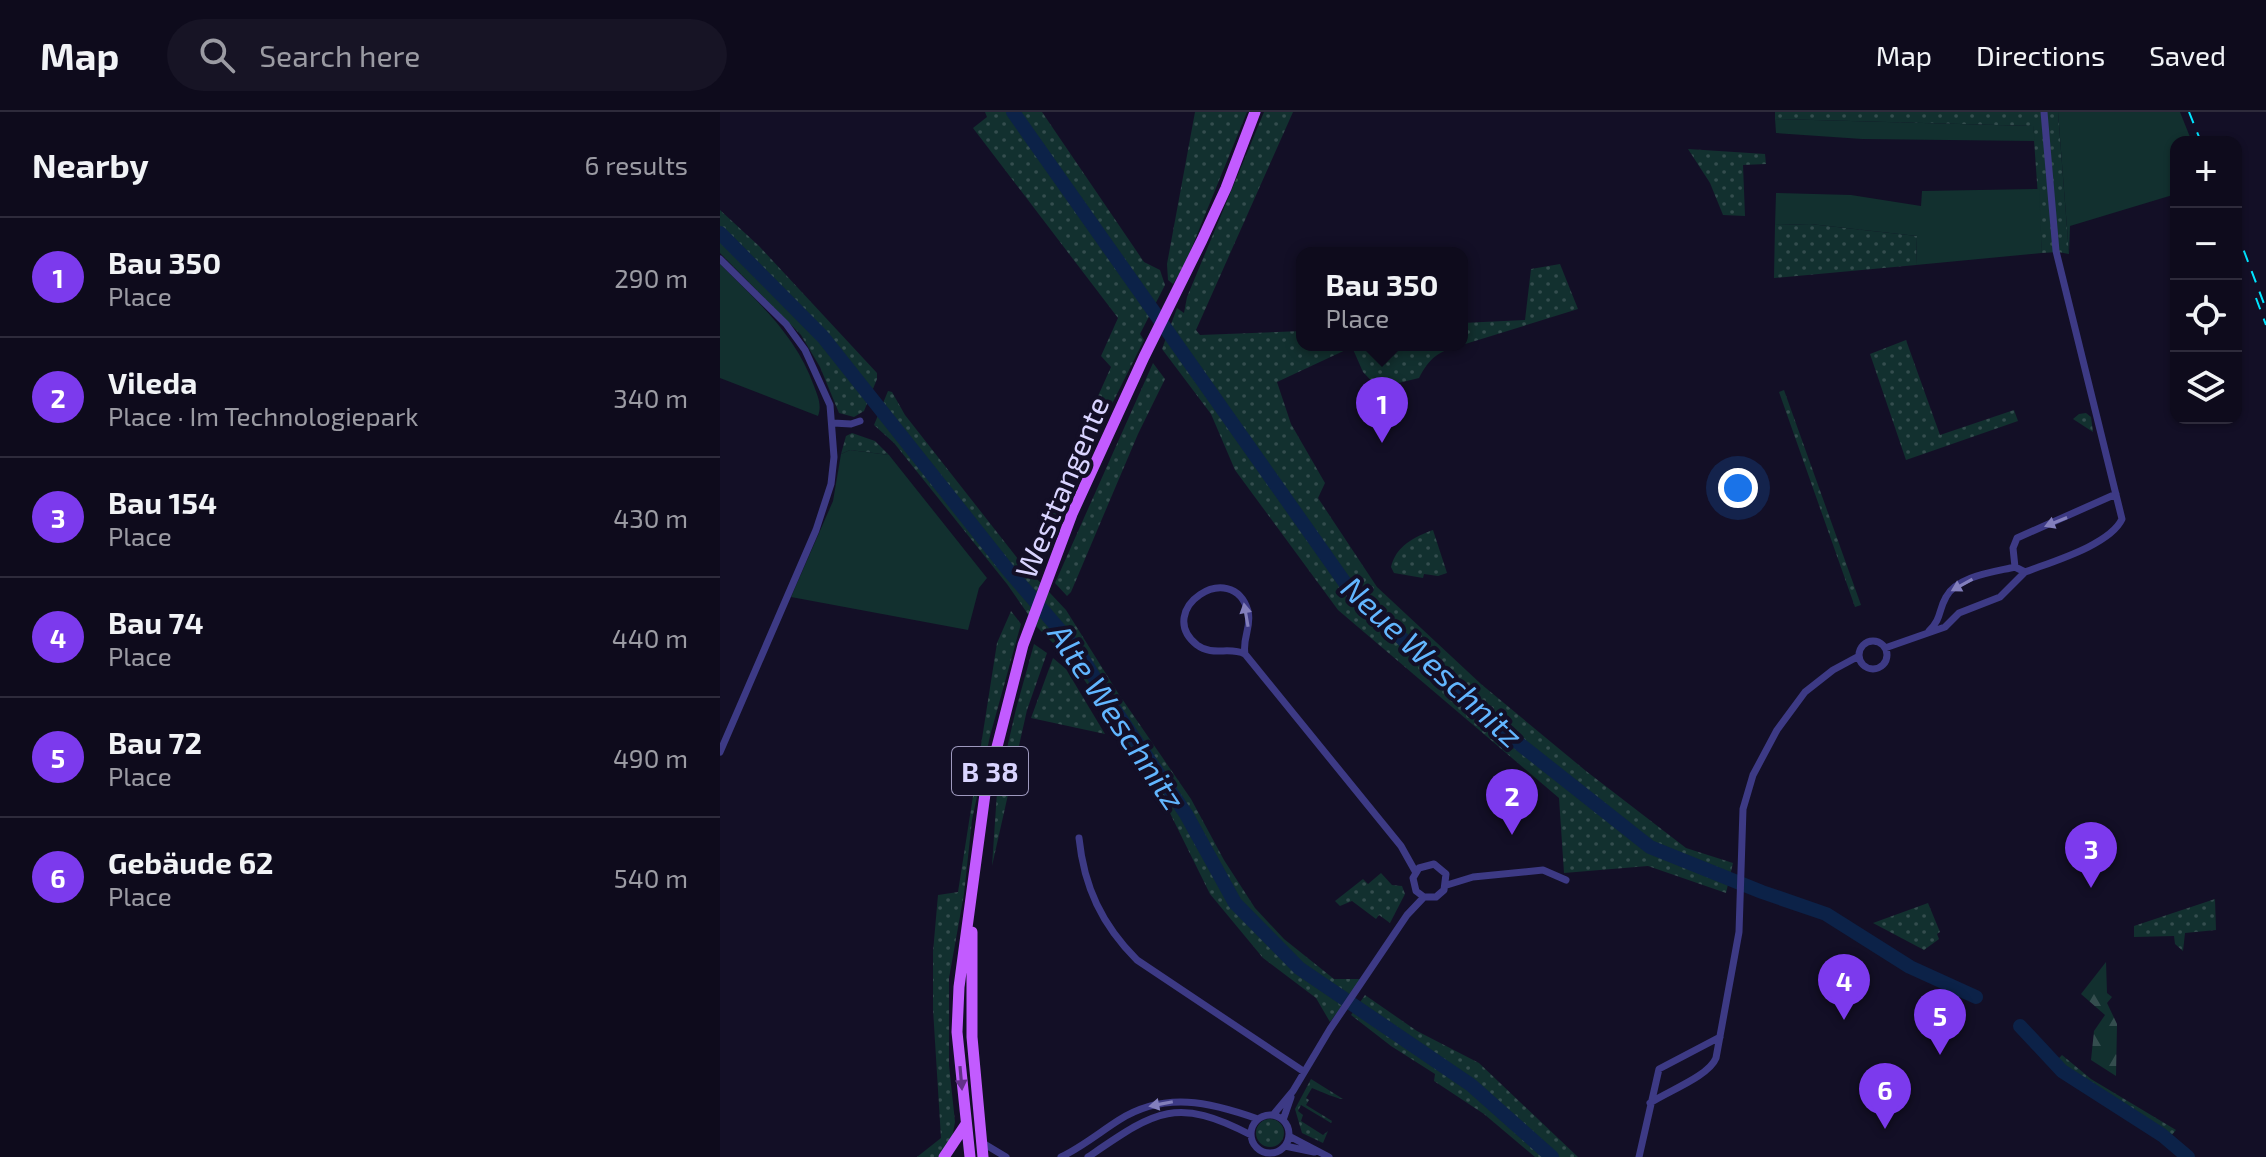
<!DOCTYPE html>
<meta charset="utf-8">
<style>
:root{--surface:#0e0b1c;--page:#171425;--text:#f1f3f6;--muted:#9b9ba3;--line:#2e2b3b;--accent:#7c3aed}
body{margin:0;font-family:"Exo 2",sans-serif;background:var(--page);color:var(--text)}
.controls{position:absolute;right:24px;top:24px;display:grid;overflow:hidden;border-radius:16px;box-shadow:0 2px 6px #0004}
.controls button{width:72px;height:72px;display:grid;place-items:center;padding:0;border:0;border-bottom:2px solid var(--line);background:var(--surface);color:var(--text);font:40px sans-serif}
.you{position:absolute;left:1018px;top:376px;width:28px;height:28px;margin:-20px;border:6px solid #fff;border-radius:50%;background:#1a73e8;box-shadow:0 0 0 12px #1a73e833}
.badge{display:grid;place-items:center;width:52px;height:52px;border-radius:50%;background:var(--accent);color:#fff;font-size:26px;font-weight:700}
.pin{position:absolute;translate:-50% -66px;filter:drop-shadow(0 2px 4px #0008)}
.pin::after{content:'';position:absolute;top:42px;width:28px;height:24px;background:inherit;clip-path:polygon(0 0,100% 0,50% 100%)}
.popup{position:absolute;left:576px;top:135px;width:172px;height:104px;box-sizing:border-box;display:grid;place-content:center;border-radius:16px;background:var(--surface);filter:drop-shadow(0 2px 6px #0005);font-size:26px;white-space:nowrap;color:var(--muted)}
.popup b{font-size:30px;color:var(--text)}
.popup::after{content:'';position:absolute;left:50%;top:100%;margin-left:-16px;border:16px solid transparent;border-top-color:var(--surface)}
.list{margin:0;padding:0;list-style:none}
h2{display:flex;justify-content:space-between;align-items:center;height:104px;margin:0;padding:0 32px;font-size:34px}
h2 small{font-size:26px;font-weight:400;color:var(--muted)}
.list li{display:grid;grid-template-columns:52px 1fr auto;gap:24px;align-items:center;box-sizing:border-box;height:120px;padding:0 32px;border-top:2px solid var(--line)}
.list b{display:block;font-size:30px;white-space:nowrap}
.list p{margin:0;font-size:26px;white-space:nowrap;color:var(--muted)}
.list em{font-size:26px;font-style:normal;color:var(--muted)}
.icon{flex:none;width:44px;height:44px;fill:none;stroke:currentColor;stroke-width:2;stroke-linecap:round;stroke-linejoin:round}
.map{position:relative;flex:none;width:1546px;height:1045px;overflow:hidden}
header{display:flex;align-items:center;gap:48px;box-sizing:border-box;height:112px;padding:0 40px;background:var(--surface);border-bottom:2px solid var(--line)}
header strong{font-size:38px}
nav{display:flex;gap:44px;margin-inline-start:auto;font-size:28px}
.search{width:560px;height:72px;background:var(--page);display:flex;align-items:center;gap:20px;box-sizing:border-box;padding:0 28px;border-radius:44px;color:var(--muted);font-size:30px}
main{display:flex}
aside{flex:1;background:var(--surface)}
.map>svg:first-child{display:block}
.grass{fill:url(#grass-dots)}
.forest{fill:url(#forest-firs)}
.garden{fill:#12302f}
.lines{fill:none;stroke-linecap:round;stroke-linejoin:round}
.river{stroke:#0c2248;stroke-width:14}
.minor{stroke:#3d3a85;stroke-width:7}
.primary{stroke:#c25bff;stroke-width:11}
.rail{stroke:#00e5ff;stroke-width:2;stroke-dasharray:12 10;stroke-linecap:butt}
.oneway{fill:#837fbc}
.oneway2{fill:#623188}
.labels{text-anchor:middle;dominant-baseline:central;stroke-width:8;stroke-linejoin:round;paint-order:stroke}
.shield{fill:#130f26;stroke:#9e99be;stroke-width:2}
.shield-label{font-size:28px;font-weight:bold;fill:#d9d4ff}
.street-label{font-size:30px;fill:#d9d4ff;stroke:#130f26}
.water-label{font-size:32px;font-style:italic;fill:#62b6ff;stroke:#130f26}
</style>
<header>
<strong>Map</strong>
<div class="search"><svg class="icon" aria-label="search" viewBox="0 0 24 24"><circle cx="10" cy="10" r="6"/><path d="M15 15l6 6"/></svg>Search here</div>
<nav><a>Map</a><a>Directions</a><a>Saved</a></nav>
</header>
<main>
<aside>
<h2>Nearby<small>6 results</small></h2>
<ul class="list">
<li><span class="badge">1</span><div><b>Bau 350</b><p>Place</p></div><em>290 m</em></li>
<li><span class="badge">2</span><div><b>Vileda</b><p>Place · Im Technologiepark</p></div><em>340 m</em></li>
<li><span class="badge">3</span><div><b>Bau 154</b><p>Place</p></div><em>430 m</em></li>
<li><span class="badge">4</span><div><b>Bau 74</b><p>Place</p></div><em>440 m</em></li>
<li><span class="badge">5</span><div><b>Bau 72</b><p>Place</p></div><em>490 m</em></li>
<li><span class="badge">6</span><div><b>Gebäude 62</b><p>Place</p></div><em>540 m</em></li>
</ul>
</aside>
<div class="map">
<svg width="1546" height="1045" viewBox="0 0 1546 1045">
<defs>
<pattern id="grass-dots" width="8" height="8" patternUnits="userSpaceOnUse" patternTransform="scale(2)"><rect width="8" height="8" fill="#12302f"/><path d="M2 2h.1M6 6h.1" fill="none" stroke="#344d4e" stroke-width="1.8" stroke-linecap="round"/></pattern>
<pattern id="forest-firs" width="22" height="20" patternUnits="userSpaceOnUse" patternTransform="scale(2)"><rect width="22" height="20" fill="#12302f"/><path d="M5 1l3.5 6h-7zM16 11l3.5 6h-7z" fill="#344d4e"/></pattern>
</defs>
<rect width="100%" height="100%" fill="#130f26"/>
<!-- grass -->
<path class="grass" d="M 265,0 L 322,0 L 424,150 L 440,158 L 445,173 L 420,222 L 424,228 L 371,334 L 322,443 L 311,434 L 391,255 L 381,244 L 398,206 L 253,16 L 267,5 Z
M 475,0 L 527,0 L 465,152 L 453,172 L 448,168 L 447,152 Z
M 544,0 L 573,0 L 476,218 L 480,223 L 582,219 L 582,233 L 741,233 C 718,240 710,245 699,266 L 658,276 L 643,260 L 632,235 L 557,270 L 571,312 L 605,371 L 598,386 L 657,475 L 761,572 L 866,659 L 966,736 L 1013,751 L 1006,781 L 928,754 L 844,761 L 839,686 L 618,498 L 515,358 L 491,302 L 442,237 L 457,196 L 464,201 L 467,185 Z
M 1055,0 L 1338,0 L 1349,142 L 1338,140 L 1322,141 L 1313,14 L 1055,7 Z
M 968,37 L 1045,42 L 1046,52 L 1023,53 L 1025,104 L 1003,103 L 990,71 Z
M 0,98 L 39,134 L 157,261 L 157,267 L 144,299 L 134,305 L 119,301 L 100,255 L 81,223 L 0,141 Z
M 1090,112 L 1197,124 L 1196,153 L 1054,166 L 1055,113 Z
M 840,152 L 858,197 L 742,233 L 742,211 L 805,208 L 811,157 Z
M 1186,228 L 1220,323 L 1294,298 L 1298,309 L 1186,348 L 1150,242 Z
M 433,251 L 445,267 L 418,322 L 351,480 L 347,484 L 335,471 Z
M 1064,278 L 1141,493 L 1135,495 L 1059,280 Z
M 168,279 L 172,280 L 185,303 L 298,447 L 346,498 L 398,581 L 471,687 L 504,748 L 535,796 L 564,827 L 614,867 L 642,867 L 610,910 L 596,886 L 543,846 L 490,782 L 440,681 L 353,551 L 317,515 L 287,472 L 174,331 L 154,313 Z
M 1366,301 L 1371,305 L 1373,320 L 1353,307 L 1359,302 Z
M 132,321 L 155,329 L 169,343 L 130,338 L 121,342 L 126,324 Z
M 713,418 L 727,461 L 718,464 L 704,462 L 703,466 L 674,461 L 671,455 C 676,434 694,425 713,418 Z
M 291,499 L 301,512 L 270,624 L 252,708 L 244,782 L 229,866 L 229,953 L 235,1010 L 232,1026 L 220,1045 L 197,1045 L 221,1026 L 213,897 L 213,840 L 218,783 L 238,780 L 277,531 Z
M 314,532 L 327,541 L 307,598 L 272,754 L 277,680 L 296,597 Z
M 333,546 L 346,557 L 385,622 L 311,606 Z
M 661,761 L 672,773 L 682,774 L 685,782 L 670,811 L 659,803 L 656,807 L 632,789 L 620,794 L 615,789 L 643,767 L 648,772 Z
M 1495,787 L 1496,818 L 1465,821 L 1463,839 L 1455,832 L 1454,824 L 1414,825 L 1414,814 Z
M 1208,791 L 1220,820 L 1217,822 L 1219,827 L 1204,838 L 1153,811 Z
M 645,883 L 697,919 L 759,951 L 858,1045 L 815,1045 L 764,1002 L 714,969 L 715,962 L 671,934 L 631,903 Z
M 1342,943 L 1371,967 L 1456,1018 L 1451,1024 C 1414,997 1373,977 1337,948 Z
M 591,967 L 623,987 C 617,987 597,978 592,976 L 586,986 L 589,988 L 586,993 L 612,1009 L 611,1011 L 581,993 L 578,999 L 583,1003 L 581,1009 L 603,1023 L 608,1019 L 603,1031 L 582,1021 L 575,997 Z
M536 1021a14 14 0 1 1 28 0a14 14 0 1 1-28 0Z"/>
<!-- forest -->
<path class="forest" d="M 1386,850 L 1387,881 L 1392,885 L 1387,891 L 1397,912 L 1396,964 L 1371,948 L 1374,919 L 1385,903 L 1361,882 Z"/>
<!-- garden -->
<path class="garden" d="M 1338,0 L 1460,0 L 1472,30 L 1456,30 L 1456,82 L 1350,114 L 1349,142 Z
M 1055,7 L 1313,14 L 1315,29 L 1142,27 L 1056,21 Z
M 1319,77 L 1322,141 L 1196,153 L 1197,124 L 1090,112 L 1055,113 L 1056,81 L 1131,83 L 1201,94 L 1202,79 Z
M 0,152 C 38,190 76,223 94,274 C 98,285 102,293 98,304 L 0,266 Z
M 130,338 L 169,343 L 267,466 L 259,476 L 248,518 L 71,485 L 113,389 L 121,342 Z"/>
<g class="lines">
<!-- river -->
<path class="river" d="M 293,0 L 628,475 L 758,599 L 930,735 L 1042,780 L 1106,802 L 1190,855 L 1256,885
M 0,121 L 103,225 L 288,458 L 359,540 L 388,588 L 466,702 L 515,791 L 579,856 L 751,973 L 832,1045
M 1300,914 L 1342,959 L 1442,1023 L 1468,1045"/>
<!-- minor -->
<path class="minor" d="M 0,147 L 66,212 L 85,238 L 110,293 L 114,345 L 111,372 L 96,418 L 0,640
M 113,311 L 131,312 L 140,309
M 1295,455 L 1293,436 L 1297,426 L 1396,382
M 1209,519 C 1222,506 1218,499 1226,485 C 1237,464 1274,460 1295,455 L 1305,460 C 1331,450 1390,433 1402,407 L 1336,139 L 1324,0
M1139 543a14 14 0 1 1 28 0a14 14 0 1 1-28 0Z
M 1165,536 L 1225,515 L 1239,501 L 1280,485 L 1305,460
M 525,542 C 522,526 532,515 528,499 C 512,445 433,498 477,533 C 493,545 509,534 525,542 L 681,734 L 695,759
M 359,726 C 364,775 382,813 417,848 L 583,959
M 727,773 L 753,765 L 823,758 L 846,768
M 930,991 C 948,979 989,964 996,946 L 1019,820 L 1023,697 L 1033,663 L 1057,618 L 1085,580 L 1113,558 L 1139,544
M531 1022a19 19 0 1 1 38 0a19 19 0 1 1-38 0Z
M 553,1003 L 573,979 L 610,917 L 687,803 L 704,785 L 716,785 L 724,778 L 726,762 L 714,752 L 699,756 L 693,766 L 696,779 L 704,785
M 563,1008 L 571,985
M 569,1024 L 609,1045
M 261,1030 L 286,1045
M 565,1034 L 594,1040
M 341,1045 C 362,1035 380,1020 399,1008 C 445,979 490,990 538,1007
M 368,1045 C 434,1000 455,983 531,1023
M 919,1045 L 939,957 L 1000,925"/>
<!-- primary -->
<path class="primary" d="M 252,820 L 252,925 L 263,1045
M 224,1045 L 246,1012
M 250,1045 L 237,920 L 239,875 L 265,682 L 303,533 L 352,402 L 424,245 L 482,128 L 506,76 L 535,0"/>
<!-- rail -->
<path class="rail" d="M 1469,0 L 1481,30
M 1516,118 L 1546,197
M 1536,186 L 1546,213"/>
</g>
<!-- one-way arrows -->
<defs><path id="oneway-solid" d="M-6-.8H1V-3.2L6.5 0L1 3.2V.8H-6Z" transform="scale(2)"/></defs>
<g class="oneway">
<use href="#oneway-solid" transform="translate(1336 410) rotate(158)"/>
<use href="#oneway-solid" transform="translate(1242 473) rotate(151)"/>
<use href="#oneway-solid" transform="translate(526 503) rotate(-100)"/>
<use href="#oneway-solid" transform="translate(441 992) rotate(169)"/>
</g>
<use class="oneway2" href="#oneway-solid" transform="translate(241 966) rotate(85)"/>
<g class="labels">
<!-- shield labels -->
<rect class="shield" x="232" y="635" width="76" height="48" rx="6"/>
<g class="shield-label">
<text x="270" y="659">B 38</text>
</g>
<!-- street labels -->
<g class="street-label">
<text transform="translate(341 375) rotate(-67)">Westtangente</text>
</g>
<!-- water labels -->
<g class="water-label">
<text transform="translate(713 549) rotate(43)">Neue Weschnitz</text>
<text transform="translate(398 604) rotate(56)">Alte Weschnitz</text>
</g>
</g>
</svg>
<div class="controls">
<button>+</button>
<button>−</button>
<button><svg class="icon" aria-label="locate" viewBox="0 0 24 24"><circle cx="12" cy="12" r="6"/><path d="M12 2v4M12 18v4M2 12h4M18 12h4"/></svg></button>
<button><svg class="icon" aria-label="layers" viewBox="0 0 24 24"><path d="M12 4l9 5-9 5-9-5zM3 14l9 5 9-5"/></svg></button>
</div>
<div class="you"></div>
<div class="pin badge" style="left:662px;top:331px">1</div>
<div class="popup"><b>Bau 350</b>Place</div>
<div class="pin badge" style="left:792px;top:723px">2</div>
<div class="pin badge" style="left:1371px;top:776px">3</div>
<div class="pin badge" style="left:1124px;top:908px">4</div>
<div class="pin badge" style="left:1220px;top:943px">5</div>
<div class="pin badge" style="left:1165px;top:1017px">6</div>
</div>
</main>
